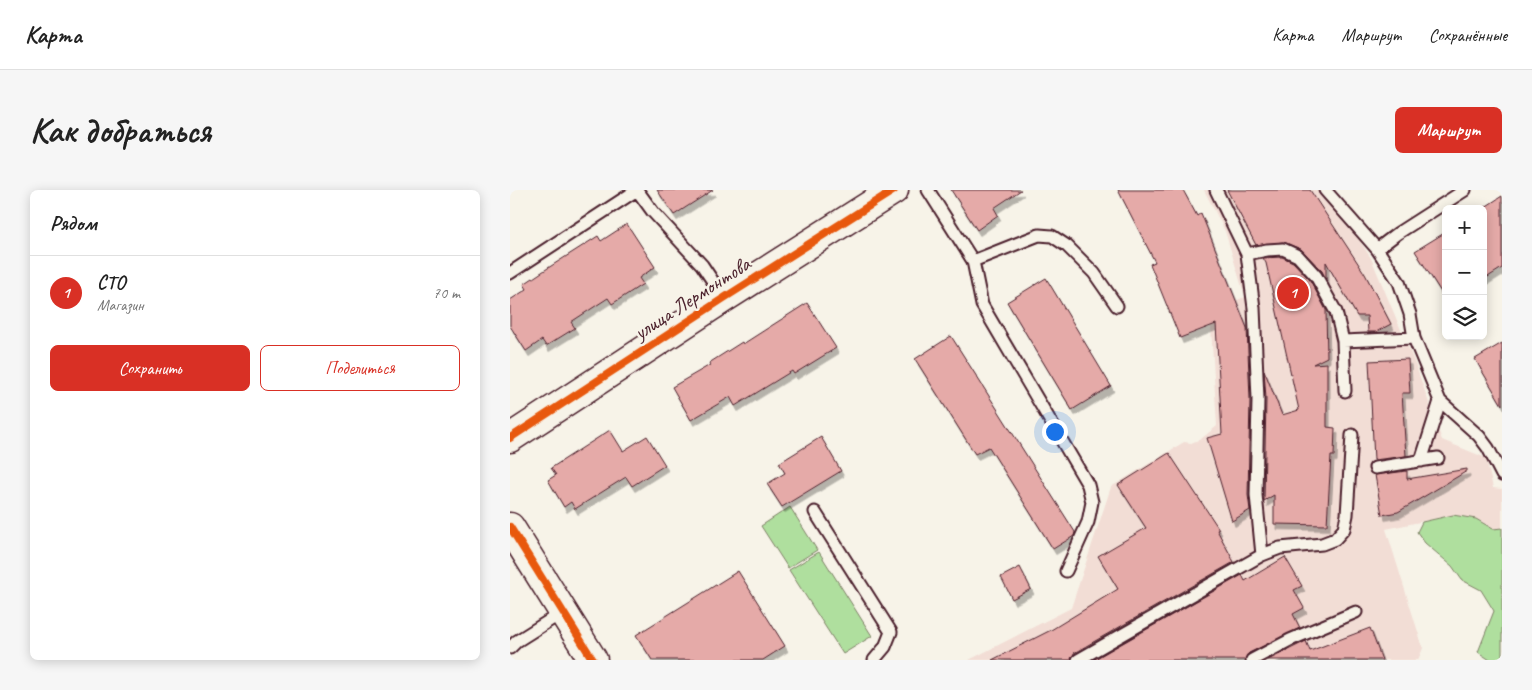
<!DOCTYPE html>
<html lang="ru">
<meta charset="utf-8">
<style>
:root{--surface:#fff;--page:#f6f6f6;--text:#222;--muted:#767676;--line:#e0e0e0;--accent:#d93025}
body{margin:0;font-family:Caveat,sans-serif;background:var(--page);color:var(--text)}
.controls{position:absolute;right:15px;top:15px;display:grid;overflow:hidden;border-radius:8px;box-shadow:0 2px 12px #0003}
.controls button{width:45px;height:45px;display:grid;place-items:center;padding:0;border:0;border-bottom:1px solid var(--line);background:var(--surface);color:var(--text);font:25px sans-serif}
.you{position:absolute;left:544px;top:241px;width:18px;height:18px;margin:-12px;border:4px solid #fff;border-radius:50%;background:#1a73e8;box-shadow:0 0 0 8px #1a73e833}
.badge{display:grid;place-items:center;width:32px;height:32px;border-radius:50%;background:var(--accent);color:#fff;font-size:16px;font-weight:700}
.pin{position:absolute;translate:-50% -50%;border:2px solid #fff;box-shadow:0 1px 5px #0006}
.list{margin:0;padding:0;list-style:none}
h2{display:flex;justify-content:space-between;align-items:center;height:65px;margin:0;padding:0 20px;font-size:21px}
h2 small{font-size:16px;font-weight:400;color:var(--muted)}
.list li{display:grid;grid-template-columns:32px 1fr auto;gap:15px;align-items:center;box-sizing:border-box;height:75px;padding:0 20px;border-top:1px solid var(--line)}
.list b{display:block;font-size:19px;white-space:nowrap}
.list p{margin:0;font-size:16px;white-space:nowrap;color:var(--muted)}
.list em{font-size:16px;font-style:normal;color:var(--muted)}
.actions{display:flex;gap:10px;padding:15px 20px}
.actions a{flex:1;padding:11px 0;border:1px solid var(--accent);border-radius:8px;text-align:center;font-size:18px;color:var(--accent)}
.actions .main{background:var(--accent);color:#fff}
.icon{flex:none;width:28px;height:28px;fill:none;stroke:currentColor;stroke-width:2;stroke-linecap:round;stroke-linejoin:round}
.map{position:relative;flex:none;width:992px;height:470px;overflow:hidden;border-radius:8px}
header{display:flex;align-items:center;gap:30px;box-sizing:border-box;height:70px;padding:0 25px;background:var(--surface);border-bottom:1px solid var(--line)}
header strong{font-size:24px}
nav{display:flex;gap:28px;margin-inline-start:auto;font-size:18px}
.intro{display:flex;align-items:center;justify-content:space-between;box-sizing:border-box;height:120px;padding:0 30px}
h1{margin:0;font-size:35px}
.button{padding:12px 22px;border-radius:8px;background:var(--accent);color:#fff;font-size:18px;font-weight:700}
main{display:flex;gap:30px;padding:0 30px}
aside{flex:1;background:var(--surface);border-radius:8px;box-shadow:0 2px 12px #0003}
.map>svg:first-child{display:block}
.built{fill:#f2ddd5}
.green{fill:#afdf9e;stroke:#7c7f64}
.building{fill:#e5aaa8;stroke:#4a1f2b;filter:url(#shadow)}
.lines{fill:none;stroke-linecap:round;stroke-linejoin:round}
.lane-casing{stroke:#4a1f2b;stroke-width:15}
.secondary-casing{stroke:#4a1f2b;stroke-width:31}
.lane{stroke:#f7f3e8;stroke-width:11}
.secondary{stroke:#f7f3e8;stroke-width:28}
.cycleway-casing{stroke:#f7f3e8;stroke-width:11}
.cycleway{stroke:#e8590c;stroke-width:8}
.labels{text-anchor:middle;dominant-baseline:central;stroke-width:5;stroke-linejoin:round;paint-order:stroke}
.street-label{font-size:21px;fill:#4a1f2b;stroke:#f7f3e8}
</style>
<header>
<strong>Карта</strong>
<nav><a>Карта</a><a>Маршрут</a><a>Сохранённые</a></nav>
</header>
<div class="intro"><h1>Как добраться</h1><a class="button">Маршрут</a></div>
<main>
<aside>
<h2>Рядом<small></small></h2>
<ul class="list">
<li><span class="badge">1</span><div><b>СТО</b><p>Магазин</p></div><em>70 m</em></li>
</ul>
<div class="actions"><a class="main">Сохранить</a><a>Поделиться</a></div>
</aside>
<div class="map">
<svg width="992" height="470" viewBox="0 0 992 470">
<defs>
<filter id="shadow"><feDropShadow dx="3" dy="5.5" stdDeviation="0" flood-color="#0004"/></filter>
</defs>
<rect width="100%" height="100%" fill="#f7f3e8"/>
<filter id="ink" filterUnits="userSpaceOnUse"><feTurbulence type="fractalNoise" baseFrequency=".02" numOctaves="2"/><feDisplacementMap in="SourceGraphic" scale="10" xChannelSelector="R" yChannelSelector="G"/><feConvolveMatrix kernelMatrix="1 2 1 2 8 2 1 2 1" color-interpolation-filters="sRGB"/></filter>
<g filter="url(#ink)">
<!-- built -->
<path class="built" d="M 694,0 L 816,0 L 861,68 L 906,176 L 932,250 L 976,268 L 983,298 L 992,299 L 992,338 L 983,339 L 966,329 L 943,325 L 876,339 L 913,458 L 908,470 L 459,470 L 561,418 L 601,297 L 674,252 L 681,253 L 691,249 L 707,236 L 700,120 L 735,107 L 715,41 Z"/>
<!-- green -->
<path class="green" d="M 280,317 L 307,360 L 278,378 L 251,336 Z
M 943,325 L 966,329 L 983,339 L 992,338 L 992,470 L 980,470 L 968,462 L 984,421 L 971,400 L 952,390 L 942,376 L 915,353 L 907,342 L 912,332 Z
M 309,362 L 362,446 L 333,464 L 279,380 Z"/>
<!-- building -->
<path class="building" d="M 147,0 L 203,0 L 164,25 Z
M 441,0 L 511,0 L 484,18 L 488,25 L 467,40 Z
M 608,0 L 673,0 L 687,26 L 691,23 L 737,138 L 740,209 L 738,305 L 740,320 L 722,331 L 697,248 L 712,244 L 706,134 L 670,148 L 640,74 L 645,72 Z
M 717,0 L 800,0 L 855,84 L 881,134 L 866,142 L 858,142 L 857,126 L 847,126 L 816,72 L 816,89 L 812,81 L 791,59 L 773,52 L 746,55 Z
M 992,6 L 992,78 L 973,90 L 972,19 Z
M 117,34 L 145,77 L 129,88 L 133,94 L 102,114 L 98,108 L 61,132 L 65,138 L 36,156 L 32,150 L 16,161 L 0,136 L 0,110 L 17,99 L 14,94 L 38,78 L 88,46 L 91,51 Z
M 936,42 L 936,110 L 905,61 Z
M 772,67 L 783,72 L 800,90 L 816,120 L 817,167 L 803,174 L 817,173 L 817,237 L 825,238 L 824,266 L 821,266 L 817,335 L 764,334 L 764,305 L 754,311 L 756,209 L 754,180 L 772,225 L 789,220 L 756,73 L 753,68 Z
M 536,88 L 601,196 L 562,220 L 497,112 Z
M 297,113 L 326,158 L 284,184 L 282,181 L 225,216 L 220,207 L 181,230 L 162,197 L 200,175 L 199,173 L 232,152 L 233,154 Z
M 441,146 L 565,342 L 564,346 L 543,359 L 479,257 L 465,264 L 405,169 Z
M 992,153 L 992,215 L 965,169 Z
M 898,169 L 900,203 L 892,203 L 896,266 L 864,270 L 859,171 Z
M 100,240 L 113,261 L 137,246 L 155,275 L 122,296 L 116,287 L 65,319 L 61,312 L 54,317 L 38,290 L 46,285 L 41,278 Z
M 311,247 L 331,281 L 272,317 L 257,294 L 275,283 L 269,273 Z
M 659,263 L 709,339 L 707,340 L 724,372 L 564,463 L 561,470 L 482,470 L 541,440 L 608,399 L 588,366 L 636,338 L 608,295 Z
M 957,279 L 957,281 L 888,322 L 872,325 L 865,285 L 897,281 L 897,289 Z
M 775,367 L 792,396 L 784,400 L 794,418 L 783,424 L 790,438 L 739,463 L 735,470 L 583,470 L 732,385 L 735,391 Z
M 510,377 L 521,399 L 502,409 L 491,387 Z
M 228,381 L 275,456 L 253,470 L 142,470 L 126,445 Z
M 860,438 L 872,470 L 758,470 L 796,451 L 800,461 Z"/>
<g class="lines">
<defs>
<path id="lane" d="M 127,0 L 143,22 L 192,75 L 214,108
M 418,0 L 463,71 L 472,115 L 578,295 L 582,312 L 578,332 L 556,381
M 706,0 L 737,64 L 744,118 L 748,209 L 746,305 L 752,365 L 770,358 L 812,354 L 825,349 L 834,339 L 837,325 L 842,245
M 815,0 L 867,59 L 888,43 L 955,0
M 867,59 L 889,92 L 900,124 L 904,148 L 930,211 L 911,271
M 737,64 L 757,60 L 773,59 L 788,66 L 806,86 L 826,122 L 833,151 L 835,201
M 463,71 L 529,45 L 542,46 L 557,56 L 584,83 L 607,116
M 0,83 L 127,0
M 833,151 L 904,148
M 930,211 L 969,246 L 978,258 L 992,285
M 865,278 L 928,268
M 305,322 L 381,442 L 375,457 L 364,470
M 0,458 L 7,451 L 53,422
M 568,470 L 752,365
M 742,470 L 780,450 L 846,422"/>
<path id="secondary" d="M 0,248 L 214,108 L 384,0
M 0,337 L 83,470"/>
</defs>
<!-- lane casing -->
<use href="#lane" class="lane-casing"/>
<!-- secondary casing -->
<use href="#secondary" class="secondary-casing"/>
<!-- lane -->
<use href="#lane" class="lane"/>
<!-- secondary -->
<use href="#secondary" class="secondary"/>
<defs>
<path id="cycleway" d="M 0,248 L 214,108 L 384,0
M 0,337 L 83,470"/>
</defs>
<!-- cycleway casing -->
<use href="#cycleway" class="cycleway-casing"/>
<!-- cycleway -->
<use href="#cycleway" class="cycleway"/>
</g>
</g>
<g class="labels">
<!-- street labels -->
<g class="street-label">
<text transform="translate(182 108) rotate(-33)">улица Лермонтова</text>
</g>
</g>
</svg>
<div class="controls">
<button>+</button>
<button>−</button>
<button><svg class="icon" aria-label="layers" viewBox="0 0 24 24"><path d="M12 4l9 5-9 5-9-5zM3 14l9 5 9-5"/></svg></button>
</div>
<div class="you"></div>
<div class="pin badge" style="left:783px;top:103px">1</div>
</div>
</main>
